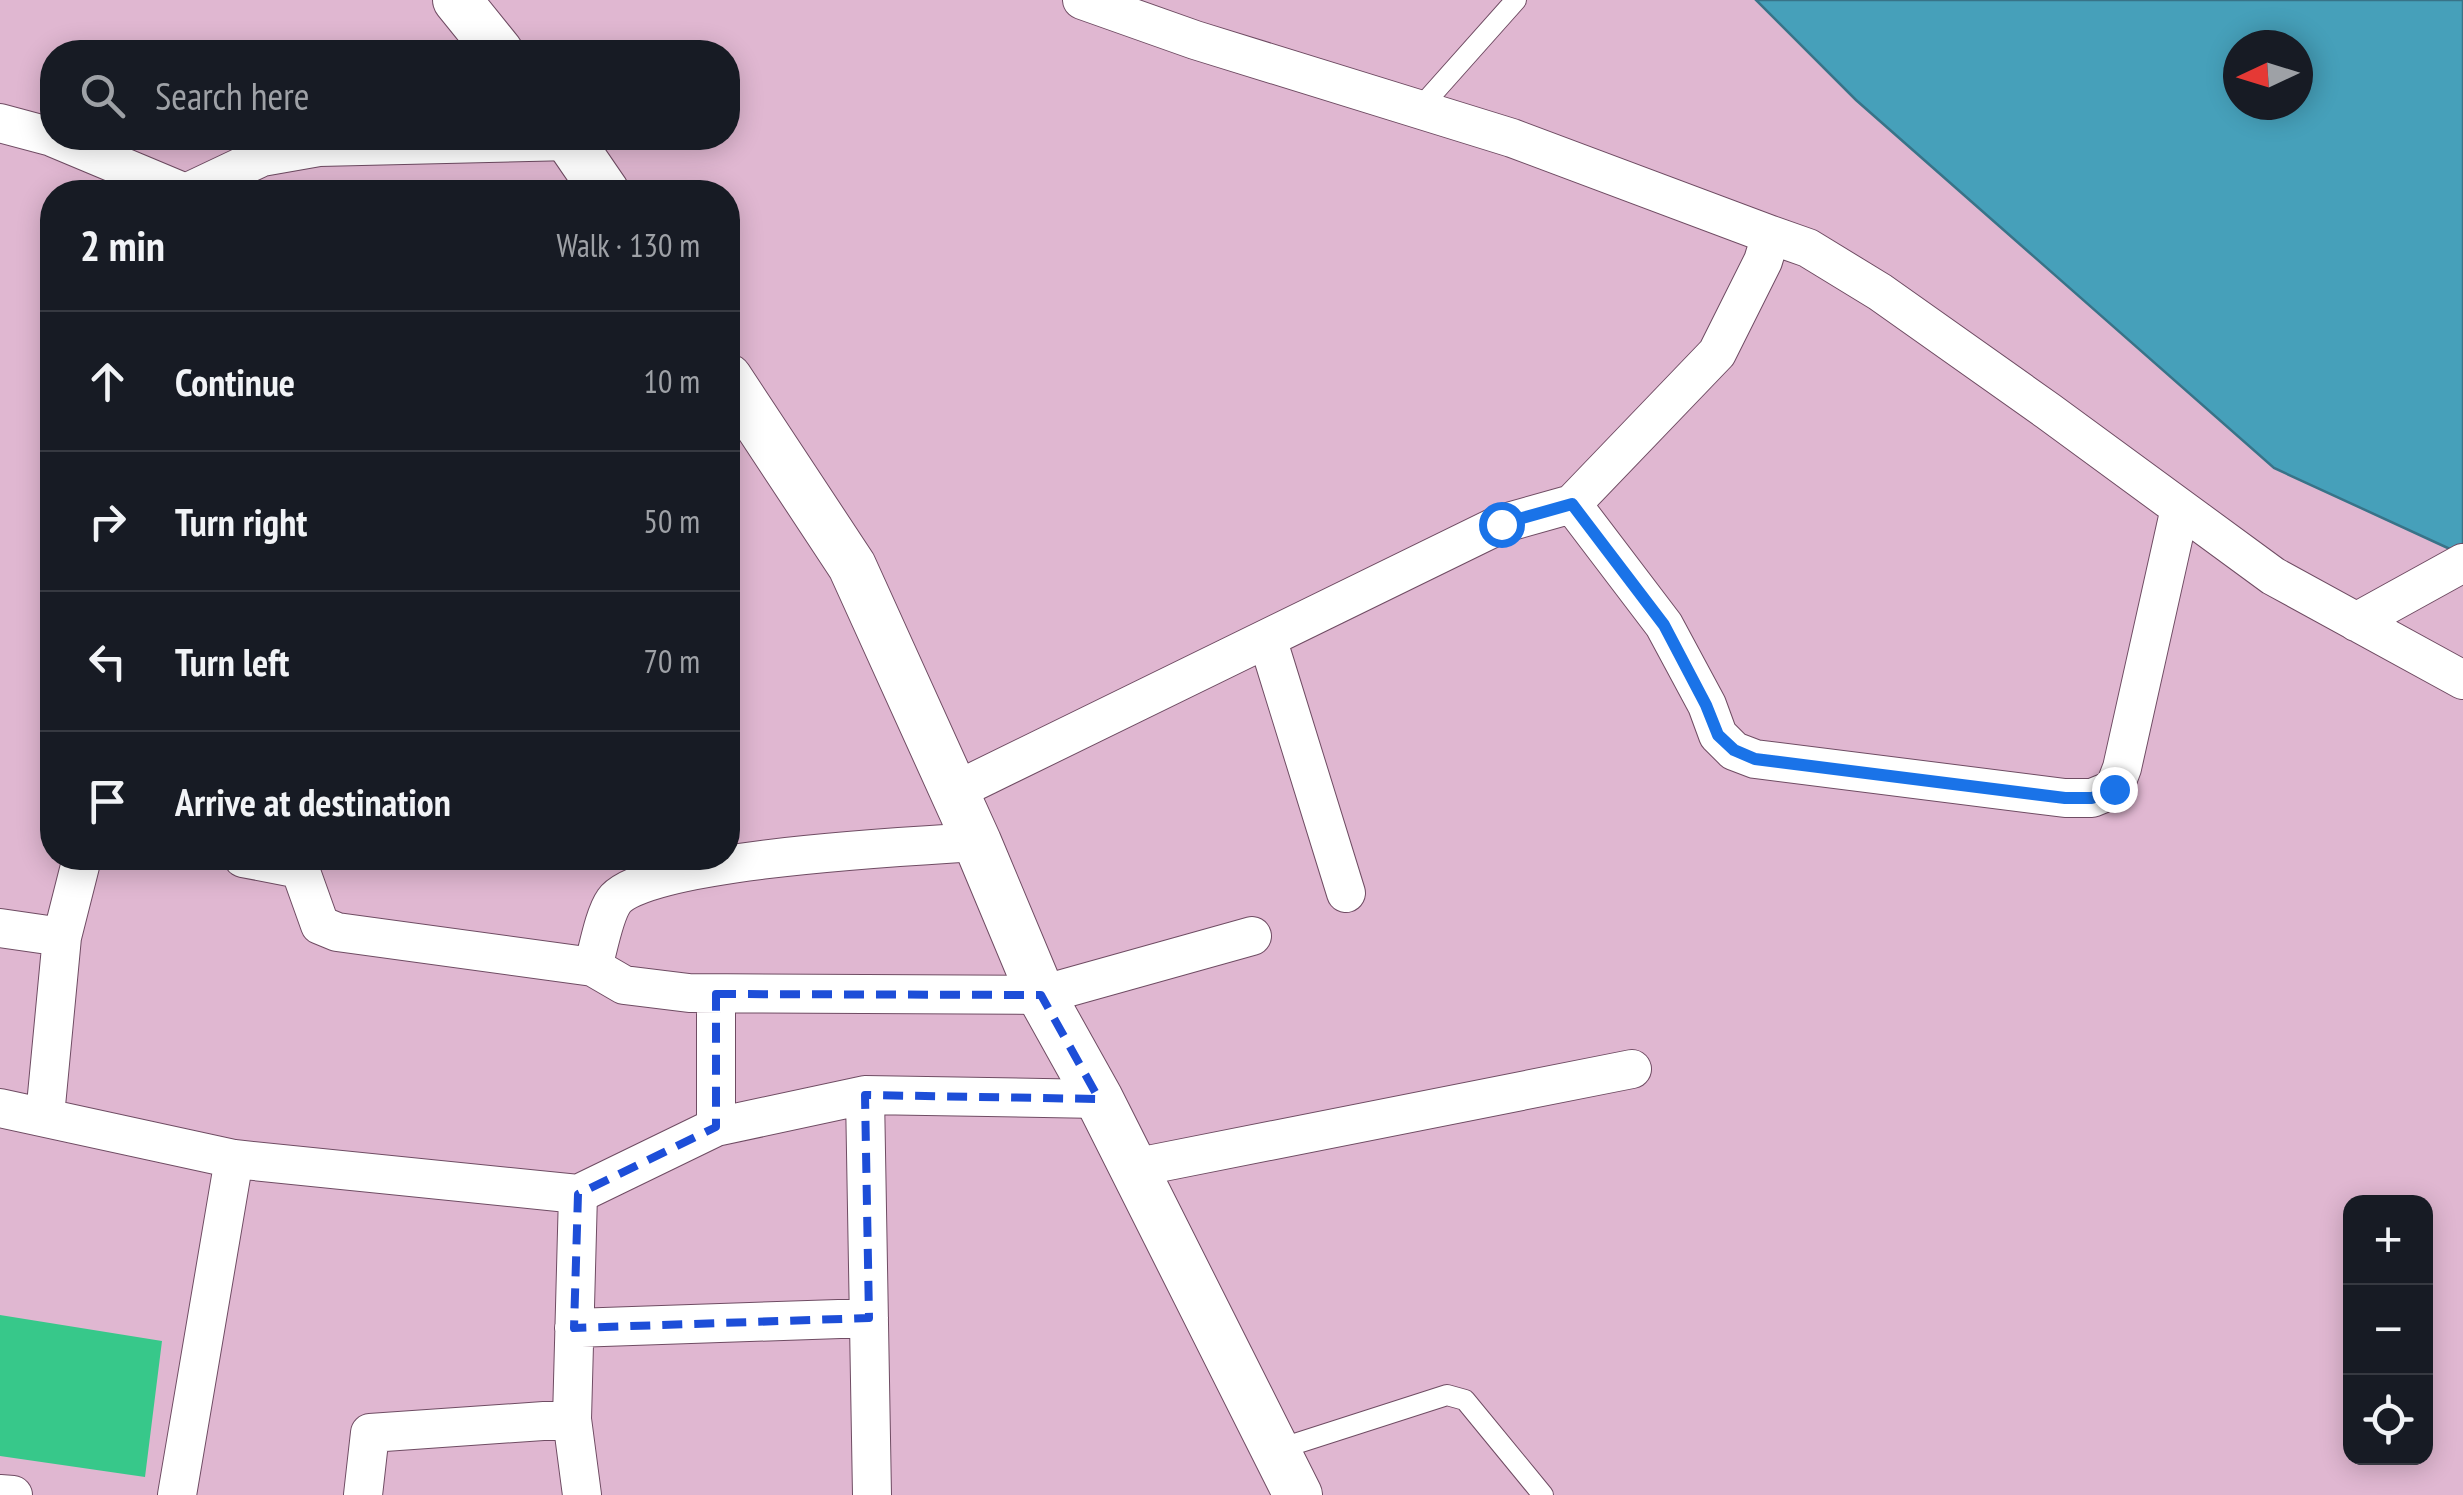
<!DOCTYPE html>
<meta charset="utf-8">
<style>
:root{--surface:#171b24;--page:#242831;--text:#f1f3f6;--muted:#9ea1a6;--line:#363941}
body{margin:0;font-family:"PT Sans Narrow",sans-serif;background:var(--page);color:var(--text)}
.controls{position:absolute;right:30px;bottom:30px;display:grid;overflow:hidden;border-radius:20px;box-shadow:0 5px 25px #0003}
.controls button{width:90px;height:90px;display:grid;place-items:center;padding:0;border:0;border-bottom:2px solid var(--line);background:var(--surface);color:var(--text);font:50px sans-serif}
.compass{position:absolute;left:2223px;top:30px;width:90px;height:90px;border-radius:50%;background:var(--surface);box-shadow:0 5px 25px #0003;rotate:266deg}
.stop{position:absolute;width:30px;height:30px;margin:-22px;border:8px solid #1a73e8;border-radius:50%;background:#fff}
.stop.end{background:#1a73e8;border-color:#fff;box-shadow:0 2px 10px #0008}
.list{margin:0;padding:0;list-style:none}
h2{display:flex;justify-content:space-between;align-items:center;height:130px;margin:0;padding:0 40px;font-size:42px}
h2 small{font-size:32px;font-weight:400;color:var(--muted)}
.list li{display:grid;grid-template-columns:65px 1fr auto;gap:30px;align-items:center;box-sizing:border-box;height:140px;padding:0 40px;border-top:2px solid var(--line)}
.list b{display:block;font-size:38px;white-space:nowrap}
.list em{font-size:32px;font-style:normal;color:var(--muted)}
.icon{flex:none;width:55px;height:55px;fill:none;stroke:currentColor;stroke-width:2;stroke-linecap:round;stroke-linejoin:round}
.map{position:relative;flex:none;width:2463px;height:1495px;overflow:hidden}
.search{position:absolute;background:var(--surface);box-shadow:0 5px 25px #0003;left:40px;top:40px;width:700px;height:110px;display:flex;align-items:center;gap:25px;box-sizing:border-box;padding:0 35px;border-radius:40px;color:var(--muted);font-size:38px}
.panel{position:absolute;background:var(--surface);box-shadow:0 5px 25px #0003;left:40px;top:180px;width:700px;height:690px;border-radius:40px}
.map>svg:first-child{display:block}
.green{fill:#37c88a}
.water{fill:#46a0ba;stroke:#387388;stroke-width:2.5;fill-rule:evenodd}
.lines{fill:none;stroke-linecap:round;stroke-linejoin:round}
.service-casing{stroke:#6f4c63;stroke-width:22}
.minor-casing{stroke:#6f4c63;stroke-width:40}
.tertiary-casing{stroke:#6f4c63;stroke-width:50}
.service{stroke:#fff;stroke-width:20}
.minor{stroke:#fff;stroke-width:38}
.tertiary{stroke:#fff;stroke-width:48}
.route{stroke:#1a73e8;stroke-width:12}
.marked{fill:none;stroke:#1d4ed8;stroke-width:8;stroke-dasharray:20 12;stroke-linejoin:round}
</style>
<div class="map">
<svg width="2463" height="1495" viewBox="0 0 2463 1495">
<rect width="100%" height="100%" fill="#e0b7d1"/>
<!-- green -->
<path class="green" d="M 0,1315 L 162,1341 L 145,1477 L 0,1456 Z"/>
<!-- water -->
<path class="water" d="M 1756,0 L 2463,0 L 2463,555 L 2274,468 L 1856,100 ZM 2238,45 L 2298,45 L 2298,105 L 2238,105 Z"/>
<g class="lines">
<defs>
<path id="service" d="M 1419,109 L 1516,0
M 1276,1450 L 1447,1395 L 1465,1400 L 1543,1495"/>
<path id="minor" d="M 1082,0 L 1195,40 L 1512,138 L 1771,235
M 0,123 L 52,137
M 54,138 L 183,192
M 188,192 L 262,157 L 319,147 L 571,141
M 1572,504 L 1664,625 L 1707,705 L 1718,735 L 1734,751 L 1755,759 L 2065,798 L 2092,798 L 2114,789 L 2122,768 L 2180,508
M 2356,622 L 2463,563
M 1268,641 L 1346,893
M 953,792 L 1501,524 L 1572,504 L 1717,353 L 1763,261 L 1771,235 L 1808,248 L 1880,292 L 2048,411 L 2273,576 L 2463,680
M 243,858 L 300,869 L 320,925 L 337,932 L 593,967 C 598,950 604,915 614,901 C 642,859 918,846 977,842
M 0,928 L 62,937 L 45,1116
M 62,937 L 82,858
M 593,967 L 624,985 L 689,993 L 1041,995 L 1252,936
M 716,994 L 716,1127
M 865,1095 L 872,1495
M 0,1108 L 234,1159 L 578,1194 L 572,1419 L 582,1495
M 1133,1168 L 1632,1069
M 578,1194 L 716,1127 L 865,1095 L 1099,1099
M 574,1328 L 869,1318
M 0,1494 L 13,1495
M 177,1495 L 234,1159
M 363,1495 L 370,1433 L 572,1419"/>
<path id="tertiary" d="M 457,0 L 499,52
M 568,138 L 605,192
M 728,378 L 852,566 L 977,842 L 1041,995 L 1099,1099 L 1298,1495"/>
</defs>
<!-- service casing -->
<use href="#service" class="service-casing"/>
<!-- minor casing -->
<use href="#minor" class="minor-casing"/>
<!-- tertiary casing -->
<use href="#tertiary" class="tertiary-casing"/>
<!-- service -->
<use href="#service" class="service"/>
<!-- minor -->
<use href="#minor" class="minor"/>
<!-- tertiary -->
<use href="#tertiary" class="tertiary"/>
</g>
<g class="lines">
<!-- route -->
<path class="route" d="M 1501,524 L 1572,504 L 1664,625 L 1706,705 L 1718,735 L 1734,750 L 1755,759 L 2065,798 L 2092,798 L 2114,789"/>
</g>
<!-- marked area -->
<path class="marked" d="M 716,994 L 1041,995 L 1099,1099 L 865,1095 L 869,1318 L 574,1328 L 578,1194 L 716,1127 Z"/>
</svg>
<div class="controls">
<button>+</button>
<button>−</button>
<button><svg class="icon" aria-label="locate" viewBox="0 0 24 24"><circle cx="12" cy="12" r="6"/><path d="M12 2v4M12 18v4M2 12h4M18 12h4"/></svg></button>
</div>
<svg class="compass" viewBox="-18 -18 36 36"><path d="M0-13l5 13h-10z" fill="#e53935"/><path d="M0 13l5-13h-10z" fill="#9ea1a6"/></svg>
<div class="stop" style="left:1501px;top:524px"></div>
<div class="stop end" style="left:2114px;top:789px"></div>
<div class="search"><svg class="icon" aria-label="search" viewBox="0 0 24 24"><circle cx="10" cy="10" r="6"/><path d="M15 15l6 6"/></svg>Search here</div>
<section class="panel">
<h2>2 min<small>Walk · 130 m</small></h2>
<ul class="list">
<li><svg class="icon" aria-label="ahead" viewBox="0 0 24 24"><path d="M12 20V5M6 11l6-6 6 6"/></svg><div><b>Continue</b></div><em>10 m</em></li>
<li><svg class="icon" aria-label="right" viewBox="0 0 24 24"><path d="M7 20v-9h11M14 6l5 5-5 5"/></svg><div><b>Turn right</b></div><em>50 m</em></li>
<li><svg class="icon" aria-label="left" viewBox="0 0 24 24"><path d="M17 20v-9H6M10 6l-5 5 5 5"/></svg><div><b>Turn left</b></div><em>70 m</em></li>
<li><svg class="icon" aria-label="arrive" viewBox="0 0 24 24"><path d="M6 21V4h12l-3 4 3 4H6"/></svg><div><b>Arrive at destination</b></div></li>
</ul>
</section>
</div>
